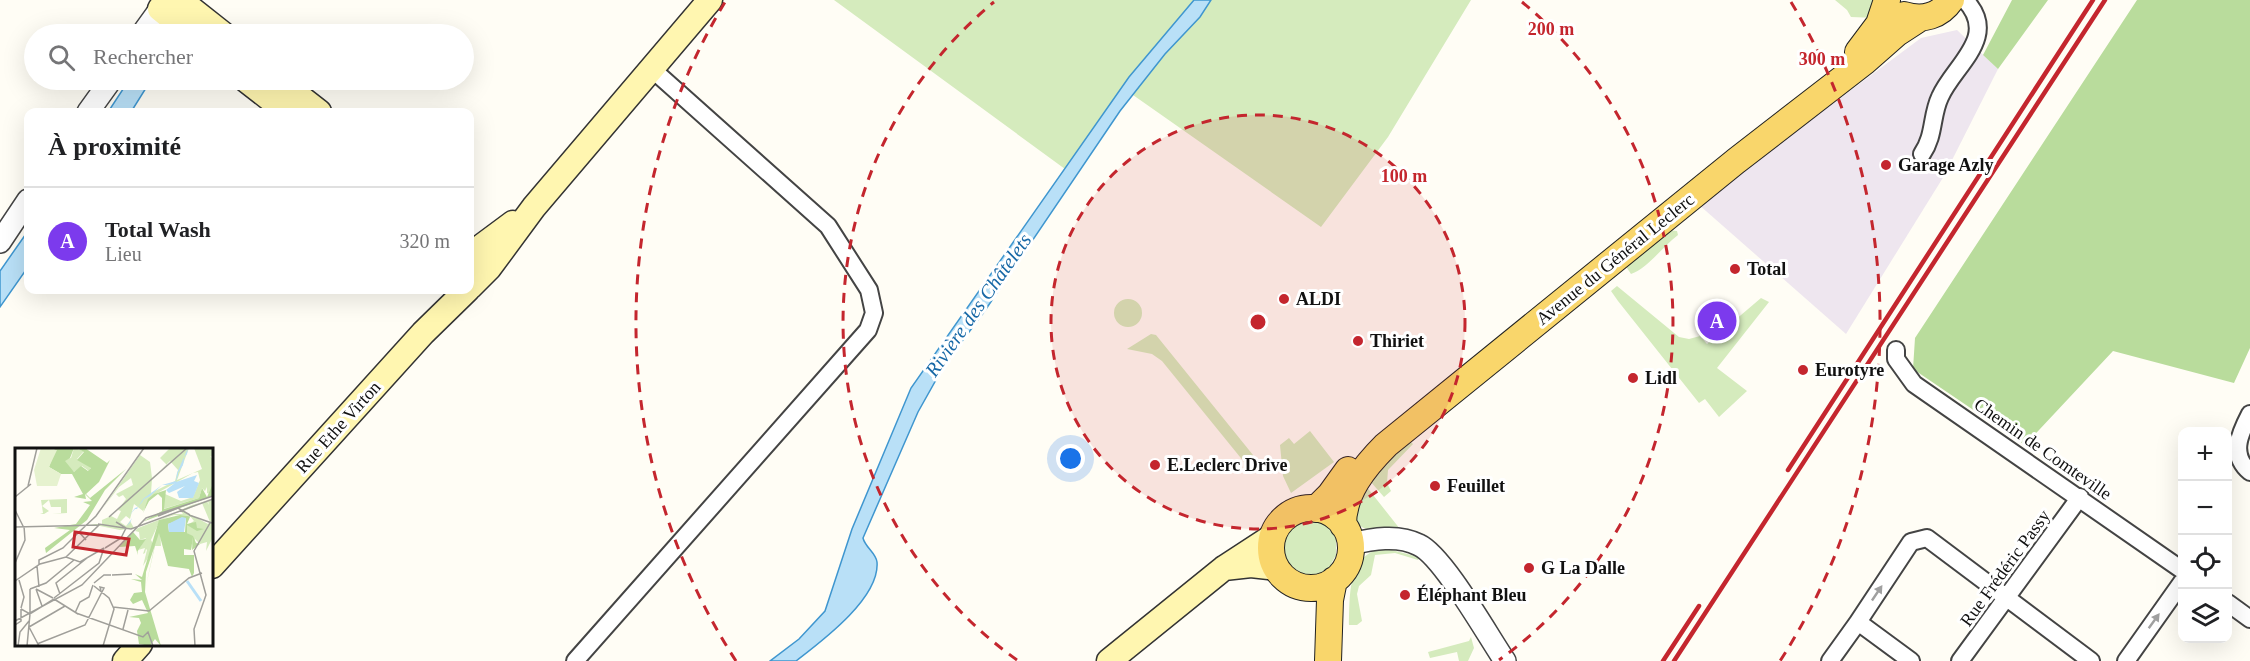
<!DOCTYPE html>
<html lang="fr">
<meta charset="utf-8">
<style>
:root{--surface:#fff;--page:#f2f2f2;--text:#202124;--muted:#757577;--line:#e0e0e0;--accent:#7c3aed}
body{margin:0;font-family:"Times New Roman",serif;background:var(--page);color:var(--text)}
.controls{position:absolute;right:18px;bottom:18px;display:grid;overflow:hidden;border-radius:12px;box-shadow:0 6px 24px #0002}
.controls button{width:54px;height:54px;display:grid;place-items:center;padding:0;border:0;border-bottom:2px solid var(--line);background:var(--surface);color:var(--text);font:30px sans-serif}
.you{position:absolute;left:1071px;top:459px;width:21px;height:21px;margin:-15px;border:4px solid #fff;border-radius:50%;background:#1a73e8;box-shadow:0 0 0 9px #1a73e833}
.badge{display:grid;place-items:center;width:39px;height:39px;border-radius:50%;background:var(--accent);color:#fff;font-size:20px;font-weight:700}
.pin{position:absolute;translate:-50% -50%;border:3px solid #fff;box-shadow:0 2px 6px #0006}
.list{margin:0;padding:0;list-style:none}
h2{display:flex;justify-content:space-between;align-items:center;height:78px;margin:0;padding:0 24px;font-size:26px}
h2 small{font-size:20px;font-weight:400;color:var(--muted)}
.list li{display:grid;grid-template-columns:39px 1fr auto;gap:18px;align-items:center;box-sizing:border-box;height:108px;padding:0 24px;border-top:2px solid var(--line)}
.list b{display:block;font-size:22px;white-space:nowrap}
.list p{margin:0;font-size:20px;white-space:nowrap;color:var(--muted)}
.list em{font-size:20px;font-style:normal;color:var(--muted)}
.icon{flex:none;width:33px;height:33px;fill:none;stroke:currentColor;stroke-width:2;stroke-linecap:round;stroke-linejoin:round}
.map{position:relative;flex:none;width:2250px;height:661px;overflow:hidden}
.search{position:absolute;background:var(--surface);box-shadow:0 6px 24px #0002;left:24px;top:24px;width:450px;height:66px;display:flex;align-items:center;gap:15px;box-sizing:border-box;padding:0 21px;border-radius:33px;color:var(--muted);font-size:22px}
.panel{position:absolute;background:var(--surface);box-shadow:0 6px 24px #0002;left:24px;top:108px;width:450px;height:186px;border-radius:12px}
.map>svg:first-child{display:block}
.industrial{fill:#eee6ef}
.green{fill:#d5ebbd}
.forest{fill:#b9dc9c}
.water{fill:#b9e0f7;stroke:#3f96cf;stroke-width:1.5}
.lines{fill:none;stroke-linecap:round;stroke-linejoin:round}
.minor-casing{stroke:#444;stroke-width:20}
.tertiary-casing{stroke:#444;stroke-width:24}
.secondary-casing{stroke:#333;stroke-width:27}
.primary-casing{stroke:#222;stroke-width:28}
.minor{stroke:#fff;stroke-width:16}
.tertiary{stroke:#fff;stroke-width:21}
.secondary{stroke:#fff6b0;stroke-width:24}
.primary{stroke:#f9d66b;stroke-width:26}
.rail{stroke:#c4262e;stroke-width:4.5}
.oneway{fill:#a0a0a0}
.ring{fill:none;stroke:#c4262e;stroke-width:3;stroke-dasharray:10 8}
.poi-dot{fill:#c4262e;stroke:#fff;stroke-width:2}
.labels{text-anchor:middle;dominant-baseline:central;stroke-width:6;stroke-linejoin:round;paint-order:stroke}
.poi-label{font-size:18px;font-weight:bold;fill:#111;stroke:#fff;text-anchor:start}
.street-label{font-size:18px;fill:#111;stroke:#fff}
.water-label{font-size:20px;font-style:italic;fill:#1768a6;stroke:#fff}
.inset-river{fill:none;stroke:#b9e0f7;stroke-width:3}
.inset-road{fill:none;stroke:#a09f9a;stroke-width:1.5}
.view{fill:#c4262e;fill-opacity:0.15;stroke:#c4262e;stroke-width:3}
.inset-edge{fill:none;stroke:#111;stroke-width:3}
.centre{fill:#c4262e;stroke:#fff;stroke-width:3}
.ring-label{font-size:18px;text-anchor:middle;font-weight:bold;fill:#c4262e;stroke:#fff;stroke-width:6;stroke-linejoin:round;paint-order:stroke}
</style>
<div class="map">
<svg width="2250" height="661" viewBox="0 0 2250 661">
<rect width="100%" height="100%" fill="#fffdf5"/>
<!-- industrial -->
<path class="industrial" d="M 1957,30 L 1998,69 L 1944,176 L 1846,334 L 1698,204 L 1921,38 Z"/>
<!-- green -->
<path class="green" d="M 834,0 L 1471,0 L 1388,137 L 1321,227 L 1133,95 L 1108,109 L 1065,169 Z
M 1835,0 L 1876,0 L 1877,18 L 1851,17 L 1847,10 Z
M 1669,230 L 1677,231 L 1678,235 C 1662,247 1648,268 1631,274 L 1625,265 Z
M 1617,286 L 1679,337 L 1689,339 L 1700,336 L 1707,344 L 1761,298 L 1769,302 L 1717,368 L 1747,391 L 1719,417 L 1705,399 L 1699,403 L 1618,301 L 1611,291 Z
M1114 313a14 14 0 1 1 28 0a14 14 0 1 1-28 0Z
M 1151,334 L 1156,335 L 1253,455 L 1253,473 L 1162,361 L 1152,354 L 1127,349 Z
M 1310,431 L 1334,462 L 1291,493 L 1283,476 L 1280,445 L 1289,438 L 1294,444 Z
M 1408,439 L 1413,444 L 1388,470 L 1387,483 L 1391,491 L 1384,497 L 1370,481 Z
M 1366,486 L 1400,529 C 1383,529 1360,536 1353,516 Z
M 1317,518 L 1332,528 L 1339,540 L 1336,541 L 1336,555 L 1331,564 L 1333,567 C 1319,580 1301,581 1286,567 C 1287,561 1284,559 1283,553 C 1279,528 1300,524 1317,518 Z
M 1384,548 L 1419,557 L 1418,560 L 1395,553 L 1375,555 L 1371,575 L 1359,586 L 1357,594 L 1362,621 L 1357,625 L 1349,625 C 1350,595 1347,554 1384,548 Z
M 1471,637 L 1474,648 L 1468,661 L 1459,661 L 1457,652 L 1430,658 L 1428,652 L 1469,641 Z"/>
<!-- forest -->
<path class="forest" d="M 2012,0 L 2048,0 L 1998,69 L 1983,55 Z
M 2137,0 L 2250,0 L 2250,348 L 2234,383 L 2113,351 L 2025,445 L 1913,369 L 1915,338 Z"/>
<!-- water -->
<path class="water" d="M 1194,0 L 1211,0 L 1200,17 L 1165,54 L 1120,111 L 984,312 L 945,364 L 918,412 L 863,538 C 865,547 876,553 877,562 C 880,598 822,641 796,661 L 770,661 L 799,639 L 825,611 L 852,529 L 911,388 L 1129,77 Z
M 129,80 L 151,80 L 131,112 L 108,112 Z
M 28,231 L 28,267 L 0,307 L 0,271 Z"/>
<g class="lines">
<defs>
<path id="minor" d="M 1922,154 C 1935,135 1931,116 1940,97 C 1954,65 2000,37 1965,0
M 1896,350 L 1896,359 L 1914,384 L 2182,570
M 2250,414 C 2239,435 2230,455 2250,472
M 2228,603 L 2250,619
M 575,661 L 868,330 L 874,313 L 869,290 L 828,226 L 652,69
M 1830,661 L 1858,622
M 1911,661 L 1858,622 L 1911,542 L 1927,538 L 2091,661
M 1960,661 L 2080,497
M 2126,661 L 2182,582"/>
<path id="tertiary" d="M 142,34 L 160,9
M 88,112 L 111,80
M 0,242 L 28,200
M 1350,544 C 1372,539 1398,534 1419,545 C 1443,556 1488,636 1505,661"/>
<path id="secondary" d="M 166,0 L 160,9 L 191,34
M 180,0 L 223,34
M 246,80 L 287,112
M 278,80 L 319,112
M 470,262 L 482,246 L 513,223
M 470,287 L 489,268 L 534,207 L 710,0
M 212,566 L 423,333 L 467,290
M 1224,568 L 1251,565 L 1276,568
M 125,661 L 140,644
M 1109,661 L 1224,568 L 1273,536"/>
<path id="primary" d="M 1904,15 C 1923,21 1940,16 1951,0
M 1858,52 L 1879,24 L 1887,0
M1271 548a40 40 0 1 1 80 0a40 40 0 1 1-80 0Z
M 1316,509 L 1330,495 L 1348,470
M 1343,525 C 1343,493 1364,467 1386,445 L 1736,161 L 1864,62 L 1897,33 L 1920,18
M 1328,661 L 1330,600 L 1334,580"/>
</defs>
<!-- minor casing -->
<use href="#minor" class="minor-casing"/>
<!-- tertiary casing -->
<use href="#tertiary" class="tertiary-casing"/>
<!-- secondary casing -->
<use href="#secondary" class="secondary-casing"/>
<!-- primary casing -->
<use href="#primary" class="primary-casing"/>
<!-- minor -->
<use href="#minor" class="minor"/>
<!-- tertiary -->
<use href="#tertiary" class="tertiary"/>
<!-- secondary -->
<use href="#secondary" class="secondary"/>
<!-- primary -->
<use href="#primary" class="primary"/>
<!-- rail -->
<path class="rail" d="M 1788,470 L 2093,0
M 1663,661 L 1699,606
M 1674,661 L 2105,0"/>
</g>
<!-- one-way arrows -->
<defs><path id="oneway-solid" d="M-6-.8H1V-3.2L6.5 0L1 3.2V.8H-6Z" transform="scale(1.5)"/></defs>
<g class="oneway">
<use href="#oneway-solid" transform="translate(1877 593) rotate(-56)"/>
<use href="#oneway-solid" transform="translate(2154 621) rotate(-54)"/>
</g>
<!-- distance rings -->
<circle cx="1258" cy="322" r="207" fill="#c4262e" fill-opacity=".12"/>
<g class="ring">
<circle cx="1258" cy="322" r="207"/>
<path d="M1017 660A415 415 0 0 1 994 2M1522 2A415 415 0 0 1 1499 660"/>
<path d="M736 661A622 622 0 0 1 725 2M1791 2A622 622 0 0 1 1780 661"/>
</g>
<!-- markers -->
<g class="poi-dot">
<circle cx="1886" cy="165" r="6"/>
<circle cx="1735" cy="269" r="6"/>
<circle cx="1284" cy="299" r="6"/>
<circle cx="1358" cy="341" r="6"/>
<circle cx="1803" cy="370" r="6"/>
<circle cx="1633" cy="378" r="6"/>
<circle cx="1155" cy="465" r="6"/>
<circle cx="1435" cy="486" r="6"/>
<circle cx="1529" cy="568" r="6"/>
<circle cx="1405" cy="595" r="6"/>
</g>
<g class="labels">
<!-- poi labels -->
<g class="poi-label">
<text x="1898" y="165">Garage Azly</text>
<text x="1747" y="269">Total</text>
<text x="1296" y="299">ALDI</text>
<text x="1370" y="341">Thiriet</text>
<text x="1815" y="370">Eurotyre</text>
<text x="1645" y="378">Lidl</text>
<text x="1167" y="465">E.Leclerc Drive</text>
<text x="1447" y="486">Feuillet</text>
<text x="1541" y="568">G La Dalle</text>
<text x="1417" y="595">Éléphant Bleu</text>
</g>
<!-- street labels -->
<g class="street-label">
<text transform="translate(1615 259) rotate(-39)">Avenue du Général Leclerc</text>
<text transform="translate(338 427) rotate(-48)">Rue Ethe Virton</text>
<text transform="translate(2043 449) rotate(35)">Chemin de Comteville</text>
<text transform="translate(2005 568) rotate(-54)">Rue Frédéric Passy</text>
</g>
<!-- water labels -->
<g class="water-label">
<text transform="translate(978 305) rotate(-55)">Rivière des Châtelets</text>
</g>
</g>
<!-- overview -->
<g transform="translate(15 448)">
<rect width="198" height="198" fill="#fffdf5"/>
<path d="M 59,0 L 69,3 L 62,11 L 76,19 L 74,23 L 67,18 L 59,24 L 50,17 L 50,11 L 56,10 ZM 174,0 L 162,32 L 187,21 L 179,0 L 198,0 L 198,9 L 195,8 L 198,11 L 198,47 L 192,45 L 192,39 L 190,43 L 187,40 L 184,50 L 148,61 L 150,46 L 166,53 L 178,49 L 185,32 L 183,24 L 178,25 L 137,48 L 128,63 L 119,56 L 115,71 L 111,68 L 105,74 L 111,78 L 115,73 L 119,80 L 105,82 L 75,76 L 87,76 L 87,72 L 96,68 L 102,71 L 106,63 L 103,62 L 111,51 L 108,47 L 104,49 L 101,46 L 118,37 L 116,30 L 104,39 L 88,60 L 125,7 L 135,14 L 137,30 L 152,17 L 145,10 L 154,1 ZM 155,13 L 163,22 L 160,33 L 136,45 L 137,31 ZM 52,51 L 52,65 L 37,66 L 46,65 L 46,59 L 36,59 L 34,52 L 27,58 L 34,63 L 29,66 L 25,66 L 28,65 L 26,52 ZM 198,51 L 198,89 L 191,103 L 192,94 L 185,96 L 180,91 L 176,101 L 178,89 L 172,85 L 172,77 L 179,73 L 175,68 L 159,67 L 145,72 L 136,92 L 139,98 L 145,80 L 146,98 L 140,98 L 131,138 L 139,100 L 128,118 L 132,102 L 131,101 L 130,105 L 128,106 L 130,100 L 123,102 L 123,107 L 122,104 L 131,90 L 125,92 L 124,84 L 120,83 L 123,80 L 118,82 L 159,66 L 168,66 L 165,62 L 161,65 L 168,61 L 177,57 L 192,53 L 194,57 L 193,53 ZM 187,55 L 195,74 L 193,76 L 169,63 Z" fill="#d5ebbd" fill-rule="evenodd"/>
<path d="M 40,0 L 59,0 L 55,10 L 50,13 L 59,24 L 66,18 L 73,23 L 76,20 L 62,12 L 69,4 L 62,0 L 70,0 L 92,15 L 95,12 L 84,34 L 71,46 L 75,50 L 111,21 L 90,42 L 72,72 L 31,105 L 30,100 L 55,82 L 39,80 L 61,76 L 75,57 L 68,54 L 77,53 L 70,46 L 71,51 L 59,49 L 68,46 L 57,26 L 46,26 L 34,19 ZM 197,38 L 198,48 L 127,74 L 147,63 L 147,50 L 143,46 L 134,53 L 128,65 L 133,51 L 139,46 L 151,42 L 149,61 L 184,50 L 187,40 L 192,49 ZM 165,67 L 180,69 L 175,69 L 172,76 L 181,74 L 182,80 L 189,81 L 182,83 L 172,77 L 172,85 L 178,88 L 181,95 L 185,96 L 177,102 L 178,89 L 176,102 L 169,101 L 169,107 L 179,107 L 179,125 L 177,129 L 174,121 L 153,118 L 144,85 L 131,124 L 130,144 L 146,198 L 140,191 L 135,198 L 124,196 L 122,183 L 126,175 L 124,170 L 114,169 L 133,165 L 127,152 L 118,156 L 115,152 L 119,145 L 127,144 L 126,134 L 116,131 L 127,132 L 120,126 L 127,129 L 144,72 ZM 171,70 L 170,84 L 154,84 L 153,76 ZM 118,84 L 125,92 L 131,91 L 122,104 L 120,98 L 104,99 Z" fill="#b9dc9c" fill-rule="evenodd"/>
<path d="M 26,0 L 42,2 L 34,19 L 46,26 L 42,38 L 22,38 L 19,22 Z" fill="#e6f2cf"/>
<path d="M 173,0 L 172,6 L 169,9 L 169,12 L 168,17 L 163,25 L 163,27 L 161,34 L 182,27 L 179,33 L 184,35 L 178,50 L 164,50 L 162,44 L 170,38 L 154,45 L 151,42 L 160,35 L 158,36 L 151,37 L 147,37 L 135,48 L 129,51 L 127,54 L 123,59 L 122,61 L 120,61 L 114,68 L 117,70 L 115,75 L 112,78 L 117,70 L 114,68 L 120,60 L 123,59 L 128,51 L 147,37 L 161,33 L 162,25 ZM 167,69 L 171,70 L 169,84 L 154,84 L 153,76 Z" fill="#b9e0f7"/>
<path class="inset-river" d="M 172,133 L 186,153"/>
<path class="inset-road" d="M 13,38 L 22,0M 0,49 L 16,36M 0,62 L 9,80M 174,67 L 197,75M 143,68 L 163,60 L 175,67M 94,69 L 172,0M 101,74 L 111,80 L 106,90M 83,76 L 116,81 L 198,51M 0,79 L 84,77 L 51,109M 71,92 L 64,84 L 81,68 L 129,0M 90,100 L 106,90M 0,115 L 10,92 L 9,78M 24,117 L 24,112 L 48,100 L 64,84M 22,118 L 24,139M 97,127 L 117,126M 4,132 L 9,149 L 6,160M 0,133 L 25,116 L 51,109 L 65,114 L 89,100M 79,135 L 89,127 L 96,127M 79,138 L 94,150 L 99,161 L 88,198M 15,141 L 31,135 L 59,112M 15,141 L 15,166M 21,141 L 38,150M 21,141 L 27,158M 45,146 L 41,135 L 72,110M 39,150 L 84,115 L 89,100M 39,151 L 63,166M 98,159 L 134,163 L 174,130 L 187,125M 6,161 L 15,166 L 39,151M 60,165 L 65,154 L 74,149 L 78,137M 61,165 L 128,189 L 133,184 L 138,198M 0,173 L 67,137 L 131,70 L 198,48M 0,177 L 6,173 L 6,161M 14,179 L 50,158M 14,179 L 24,198M 108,181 L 113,162M 22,196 L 70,177 L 89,140 L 85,139 L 86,143M 3,198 L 5,184 L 14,173M 12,198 L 15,166M 180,198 L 179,181 L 191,147 L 179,103 L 195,75"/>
<path class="view" d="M 60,84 L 114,91 L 111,107 L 58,99 Z"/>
<rect width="198" height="198" class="inset-edge"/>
</g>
<circle cx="1258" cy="322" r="9" class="centre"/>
<g class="ring-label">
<text x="1551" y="35">200 m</text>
<text x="1822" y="65">300 m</text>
<text x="1404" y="182">100 m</text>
</g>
</svg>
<div class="controls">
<button>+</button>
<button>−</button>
<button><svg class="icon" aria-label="locate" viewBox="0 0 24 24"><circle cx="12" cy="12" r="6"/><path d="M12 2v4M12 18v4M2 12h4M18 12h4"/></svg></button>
<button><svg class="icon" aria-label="layers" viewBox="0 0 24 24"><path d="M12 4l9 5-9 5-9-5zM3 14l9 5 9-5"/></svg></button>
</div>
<div class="you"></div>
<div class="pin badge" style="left:1717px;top:321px">A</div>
<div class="search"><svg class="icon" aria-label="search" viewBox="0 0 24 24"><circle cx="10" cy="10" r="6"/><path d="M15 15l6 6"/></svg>Rechercher</div>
<section class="panel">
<h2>À proximité<small></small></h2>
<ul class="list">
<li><span class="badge">A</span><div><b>Total Wash</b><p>Lieu</p></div><em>320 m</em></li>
</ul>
</section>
</div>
